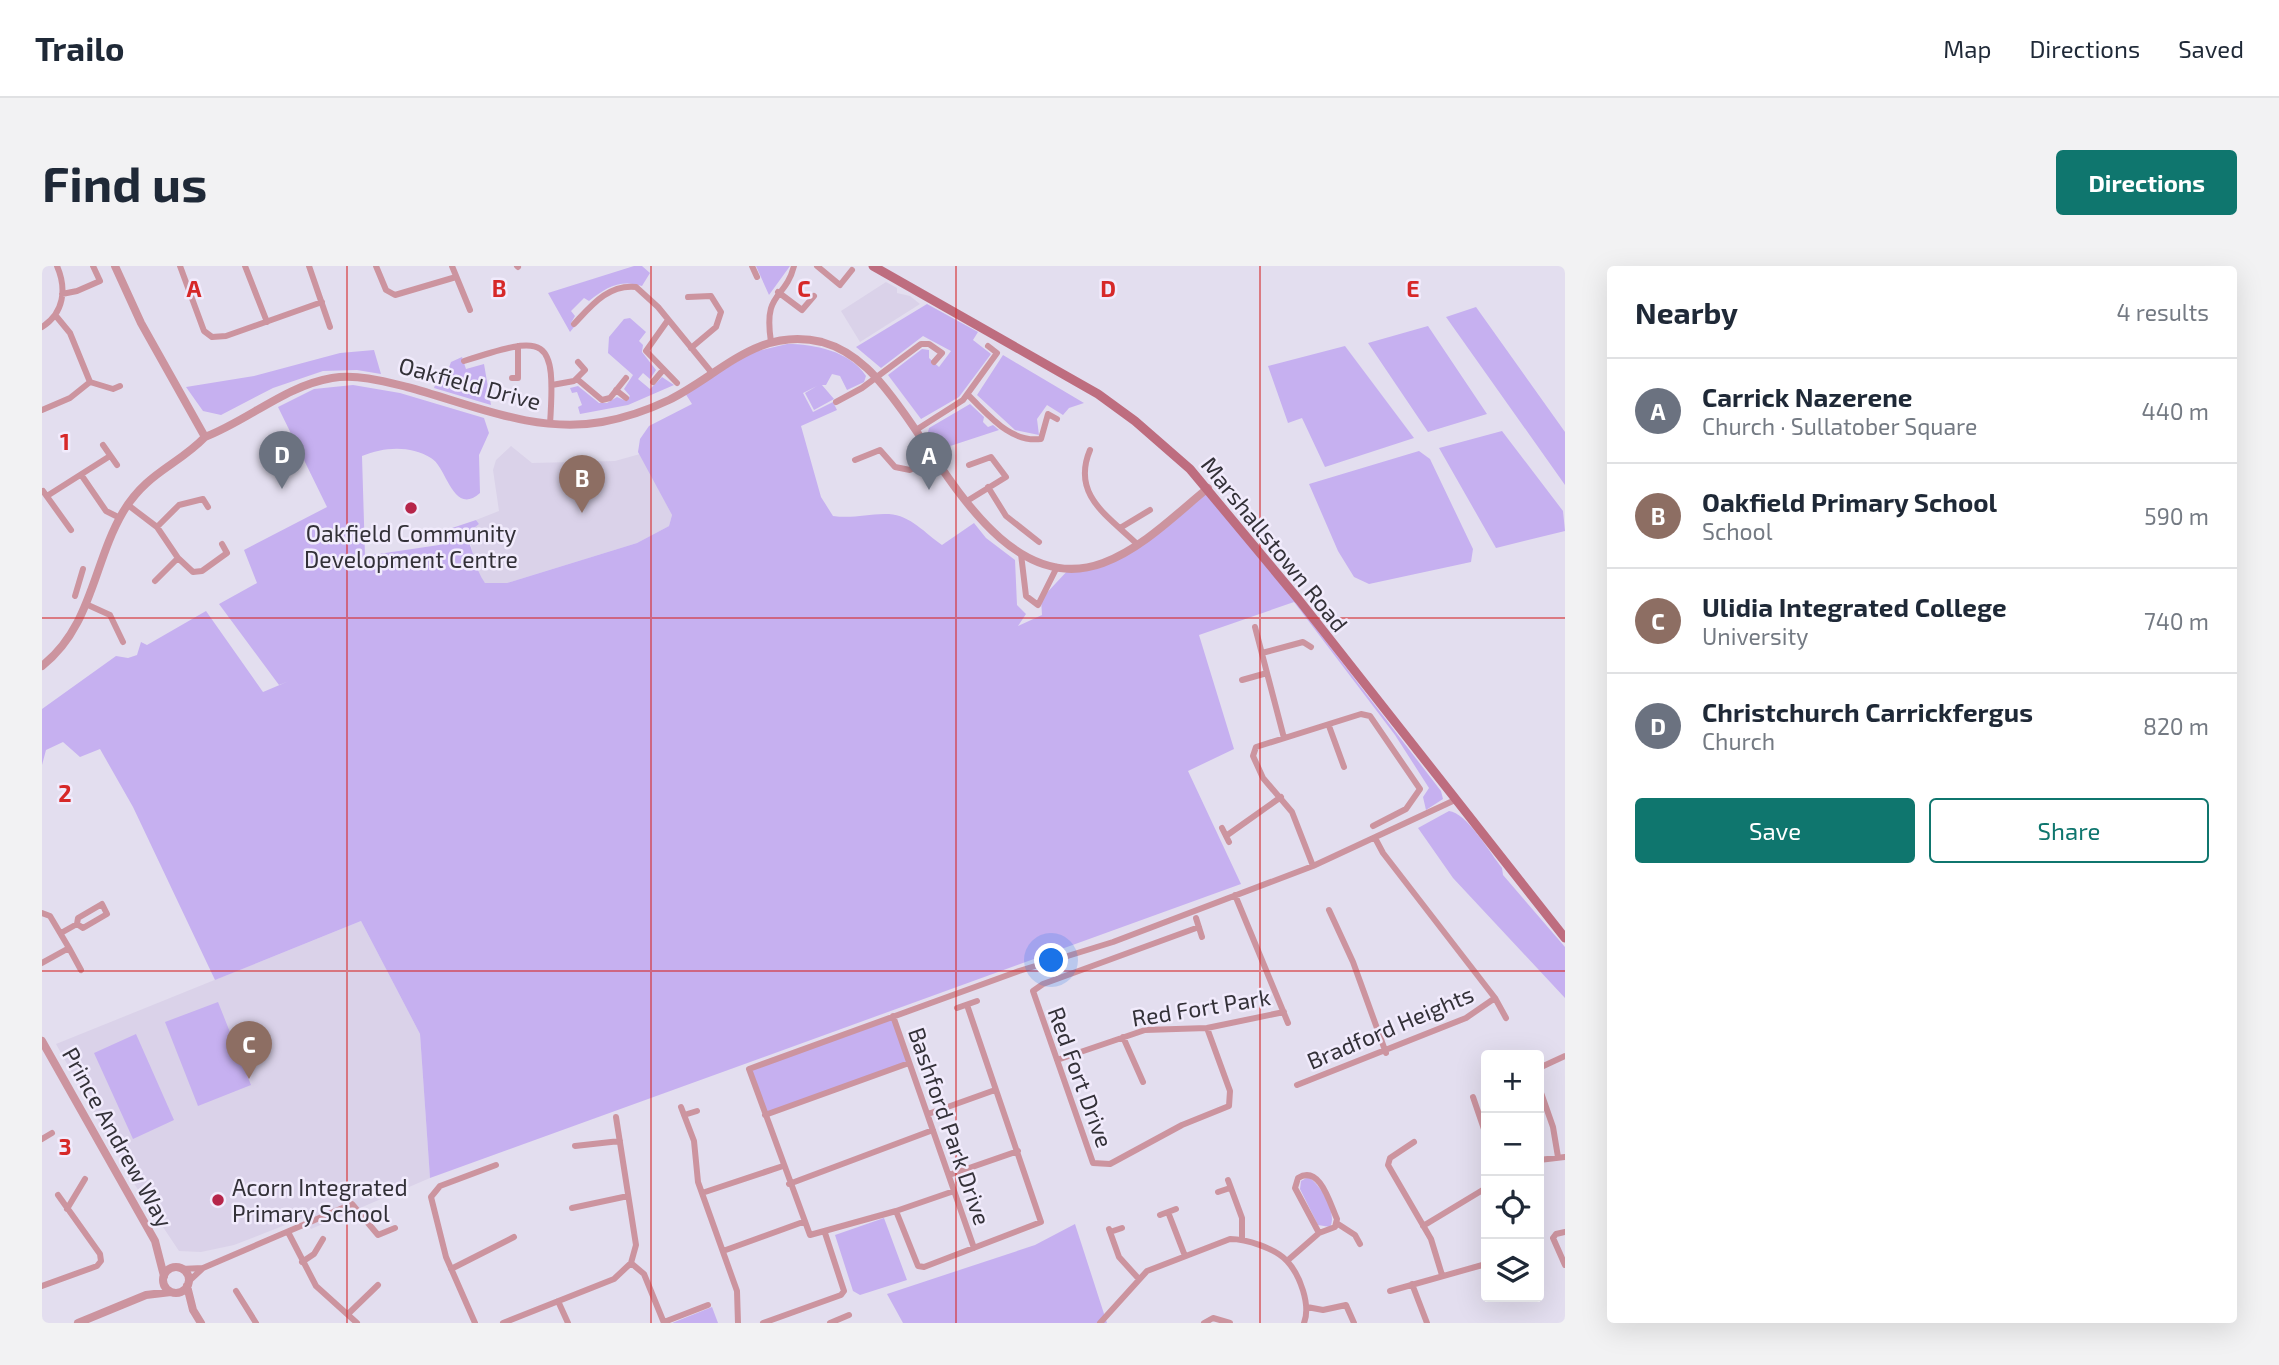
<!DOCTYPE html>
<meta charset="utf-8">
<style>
:root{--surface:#fff;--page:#f2f2f3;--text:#1f2937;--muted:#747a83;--line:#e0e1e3;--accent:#0f766e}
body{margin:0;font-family:"Exo 2",sans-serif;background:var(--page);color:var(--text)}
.controls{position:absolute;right:21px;bottom:21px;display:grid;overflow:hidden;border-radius:7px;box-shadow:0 7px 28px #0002}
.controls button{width:63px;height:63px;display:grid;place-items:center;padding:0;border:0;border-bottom:2px solid var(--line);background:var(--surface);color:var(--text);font:35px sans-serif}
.you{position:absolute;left:1010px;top:695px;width:24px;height:24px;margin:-18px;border:5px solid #fff;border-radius:50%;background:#1a73e8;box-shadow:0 0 0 10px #1a73e833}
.badge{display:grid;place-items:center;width:46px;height:46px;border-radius:50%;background:var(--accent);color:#fff;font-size:23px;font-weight:700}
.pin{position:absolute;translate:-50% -58px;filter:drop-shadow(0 2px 4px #0008)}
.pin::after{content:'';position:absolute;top:37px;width:24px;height:21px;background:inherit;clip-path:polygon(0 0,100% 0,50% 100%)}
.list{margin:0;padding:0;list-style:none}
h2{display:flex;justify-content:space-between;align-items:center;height:91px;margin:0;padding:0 28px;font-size:30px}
h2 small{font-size:23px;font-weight:400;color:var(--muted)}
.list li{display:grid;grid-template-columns:46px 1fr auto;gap:21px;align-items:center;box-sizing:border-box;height:105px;padding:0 28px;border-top:2px solid var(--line)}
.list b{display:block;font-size:26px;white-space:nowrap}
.list p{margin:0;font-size:23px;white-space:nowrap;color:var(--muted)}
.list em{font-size:23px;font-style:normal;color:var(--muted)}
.actions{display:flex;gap:14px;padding:21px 28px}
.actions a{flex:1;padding:16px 0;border:2px solid var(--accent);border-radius:7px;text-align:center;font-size:24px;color:var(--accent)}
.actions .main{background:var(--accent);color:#fff}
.icon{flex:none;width:38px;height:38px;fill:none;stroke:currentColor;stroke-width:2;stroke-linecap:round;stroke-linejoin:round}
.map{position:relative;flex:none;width:1523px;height:1057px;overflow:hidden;border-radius:7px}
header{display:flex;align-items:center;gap:42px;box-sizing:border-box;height:98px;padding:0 35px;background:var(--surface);border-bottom:2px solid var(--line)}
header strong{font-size:33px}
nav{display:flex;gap:38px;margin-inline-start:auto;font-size:24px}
.intro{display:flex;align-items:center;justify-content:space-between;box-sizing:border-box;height:168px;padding:0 42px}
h1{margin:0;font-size:49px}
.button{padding:18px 32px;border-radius:7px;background:var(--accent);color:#fff;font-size:24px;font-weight:700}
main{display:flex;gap:42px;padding:0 42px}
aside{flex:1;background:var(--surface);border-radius:7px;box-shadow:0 7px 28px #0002}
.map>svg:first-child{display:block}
.built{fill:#dad2e9}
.green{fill:#c6b0f0}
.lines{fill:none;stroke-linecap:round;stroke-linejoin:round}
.minor{stroke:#cc949f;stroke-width:6}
.tertiary{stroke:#cc949f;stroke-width:8}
.secondary{stroke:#be6d7f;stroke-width:9}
.grid{fill:none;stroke:#d62828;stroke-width:2;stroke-opacity:0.55}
.poi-dot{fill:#b6254a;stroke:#f1ebfc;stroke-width:2.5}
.labels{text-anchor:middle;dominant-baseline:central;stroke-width:5;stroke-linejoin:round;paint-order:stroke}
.street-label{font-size:23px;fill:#333138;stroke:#f1ebfc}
.poi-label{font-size:23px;fill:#333138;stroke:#f1ebfc}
.grid-label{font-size:23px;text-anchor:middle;font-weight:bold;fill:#d62828;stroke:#f1ebfc;stroke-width:5;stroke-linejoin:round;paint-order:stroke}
</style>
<header>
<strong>Trailo</strong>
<nav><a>Map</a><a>Directions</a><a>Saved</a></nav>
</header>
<div class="intro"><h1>Find us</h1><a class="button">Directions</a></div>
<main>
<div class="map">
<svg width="1523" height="1057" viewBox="0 0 1523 1057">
<rect width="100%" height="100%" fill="#e3deef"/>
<!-- built -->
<path class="built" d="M 844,16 L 855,22 L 855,27 L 868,30 L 878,38 L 818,76 L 799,45 Z
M 469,180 L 490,197 L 573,195 L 598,188 L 630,249 L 627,260 L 595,277 L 465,317 L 443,317 L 434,306 L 429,279 L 422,269 L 437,258 L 434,254 L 457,245 L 451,204 L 454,194 Z
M 319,655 L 378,768 L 388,912 L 269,963 L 261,952 L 192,979 L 159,986 L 137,985 L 91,916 L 14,778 Z"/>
<!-- green -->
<path class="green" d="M 592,0 L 600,0 L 608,7 L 600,20 C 579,13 564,21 547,35 L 542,32 L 529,45 L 533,50 L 529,57 L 532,61 L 528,66 L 506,27 Z
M 714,0 L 748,0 L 727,29 Z
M 885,38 L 936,66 L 931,74 L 949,88 L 917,131 L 879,153 L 846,109 L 880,83 L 887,84 L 887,92 L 897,101 L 909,85 L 881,70 L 839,102 L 814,81 Z
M 1434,41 L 1523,166 L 1523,219 L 1404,51 Z
M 588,52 L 604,66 L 597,75 L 601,79 L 600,86 L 614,104 L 608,113 L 601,107 L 596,113 L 608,123 L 620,111 L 632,119 L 586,139 L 538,148 L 536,141 L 540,139 L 535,126 L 530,127 L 528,122 L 536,120 L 557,137 L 565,137 L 575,131 L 584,135 L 588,130 L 582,123 L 591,109 L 566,87 L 567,71 L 582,53 Z
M 1386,60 L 1445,148 L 1386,166 L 1326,77 Z
M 745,78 C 772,78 808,85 824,110 L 822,116 L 805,124 L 798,110 L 790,108 L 784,119 L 780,119 L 792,133 L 772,144 L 763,127 L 775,120 L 761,127 L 771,146 L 791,136 L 795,144 L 759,160 L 779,231 L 791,250 C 812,253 827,247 847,248 C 868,249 884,268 900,279 L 932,257 L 944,272 L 973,294 L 975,339 L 984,348 L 976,360 L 1000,349 L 999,333 L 1028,302 L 1062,297 L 1123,257 L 1166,222 L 1399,525 L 1401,533 L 1384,544 L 1381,531 L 1387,522 L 1353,469 L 1252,336 L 1157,369 L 1192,483 L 1146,505 L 1199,618 L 388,912 L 378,768 L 319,655 L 173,714 L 91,541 L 58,483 L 38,491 L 21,476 L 4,484 L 0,499 L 0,443 L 74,390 L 86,392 L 95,389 L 99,376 L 105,379 L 164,345 L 221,426 L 247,415 L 237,419 L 177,338 L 215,317 L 202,284 L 285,241 L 236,141 L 272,123 L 311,119 L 358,127 L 442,152 L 447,167 L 437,189 L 438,227 C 411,251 405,201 389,192 C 368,179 342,181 320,190 L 323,290 L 397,279 L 405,274 L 404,264 L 434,254 L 437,258 L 423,269 C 433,285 432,302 443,317 L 465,317 L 595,277 L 627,260 L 630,249 L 596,186 L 598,173 L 607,160 L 650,138 L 643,127 L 711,86 Z
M 1303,80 L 1372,172 L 1283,201 L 1260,152 L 1246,157 L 1226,100 Z
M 332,84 L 339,108 L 315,104 L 281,105 L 231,122 L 179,149 L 161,145 L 144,121 L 212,110 L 298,87 Z
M 961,89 L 1042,137 L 1027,142 L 1021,149 L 1005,139 L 995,153 L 997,169 L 973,164 L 935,129 Z
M 420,91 L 424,103 L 442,98 L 449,139 L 392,122 L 398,105 L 405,107 L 409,96 Z
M 928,138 L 942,151 L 941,156 L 946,161 L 951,159 L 957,164 L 899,183 L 886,166 L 887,162 Z
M 1460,165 L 1521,245 L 1523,265 L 1454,282 L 1397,182 Z
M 1377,185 L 1388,193 L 1431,283 L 1429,296 L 1327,318 L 1312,311 L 1296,285 L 1267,218 Z
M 1407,545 C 1424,546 1449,588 1460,602 L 1461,609 L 1523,681 L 1523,732 L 1411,612 L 1376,562 Z
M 176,736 L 209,819 L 156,840 L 123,756 Z
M 851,750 L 867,797 L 723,849 L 707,803 Z
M 94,768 L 132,854 L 91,873 L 52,787 Z
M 1266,911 C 1278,917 1296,948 1288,961 L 1276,959 L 1258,923 L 1259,915 Z
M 842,952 L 865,1014 L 818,1029 L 811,1025 L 793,969 Z
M 1033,958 L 1065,1057 L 861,1057 L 845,1028 L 993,979 Z
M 670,1041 L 676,1057 L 630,1057 Z"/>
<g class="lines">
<!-- minor -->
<path class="minor" d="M 138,0 L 162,65 L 170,71 L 184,70 L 280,36
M 203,0 L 225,56
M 267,0 L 288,61
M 334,0 L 344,24 L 353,29 L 414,11
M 410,0 L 428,44
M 475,0 L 476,1
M 710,0 L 715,11
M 775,0 L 798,19 L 810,4
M 736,26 L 760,44 L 772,30
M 20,28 L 35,25 L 58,15 L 51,0
M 646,31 L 669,30 L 679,46 L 674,61 L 649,82
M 626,54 L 604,85 L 635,117
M 532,58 C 549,40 566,18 594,21 L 616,41 L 670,107
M 0,61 C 22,47 25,23 15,0
M 729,76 C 721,24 743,35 752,0
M 422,95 C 505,68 514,69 508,158
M 470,112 L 476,112 L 476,80
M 535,113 L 560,134 L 568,132 L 584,112
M 48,116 L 71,123 L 78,120
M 611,116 L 621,104
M 510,119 L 532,115 L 543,104 L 536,96
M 574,124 L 584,132
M 926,129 C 947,149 968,177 999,173 L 1006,148 L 1015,153
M 794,136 L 820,122 L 879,78 L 887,78 L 900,87 L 892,96
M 0,144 L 28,132 L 48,116 L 28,67 L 14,50
M 874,164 L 921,134 L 955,87 L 946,80
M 61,179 L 75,199
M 1048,184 C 1029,229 1066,250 1095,278
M 813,194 L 838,184 L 853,201 L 868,204 L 893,190
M 40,210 L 64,245 L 78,252
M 946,221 L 964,250 L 997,276
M 1,225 L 29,264
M 5,230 L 68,190
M 925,235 L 964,211 L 949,191 L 927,199
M 86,239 L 115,261 L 136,292 L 151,306 L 160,305 L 185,287 L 180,278
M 115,261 L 137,239 L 161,233 L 166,241
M 1078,262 L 1108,244
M 979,288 L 984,330 L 996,339 L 1015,301
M 113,315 L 136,292
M 33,330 L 41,303
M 46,339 L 68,349 L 81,376
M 1213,361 L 1242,472
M 1220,387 L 1261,376 L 1269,381
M 1200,414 L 1225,407
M 1287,460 L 1302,501
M 1180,562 L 1187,576
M 1184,570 L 1239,531
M 1333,572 L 1341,587 L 1453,732 L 1464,752
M 1271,600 L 1250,546 L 1221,512 L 1211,490 L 1214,481 L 1319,448 L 1328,450 L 1378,523 L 1364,543 L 1331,560
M 1193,629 L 1246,757
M 1287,644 L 1311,696 L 1344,787
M 0,647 L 8,650 L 27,682 L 0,697
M 1154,652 L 1160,671
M 1157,661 L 1001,718 L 991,725 L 1051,897 L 1068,898 L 1140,859 L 1187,840 L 1188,825 L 1165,762
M 19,667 L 35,658 L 41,662 L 65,648 L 60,638 L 36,652 L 35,658
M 27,682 L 39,704
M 915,742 L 935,735
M 851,750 L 932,982
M 1081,771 L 1101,816
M 1015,794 L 1103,764 L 1165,762 L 1242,746
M 1497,802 L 1523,790
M 1255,819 L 1424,752 L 1453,732
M 1497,821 L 1511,861 L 1516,891
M 1431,831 L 1444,869
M 639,841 L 652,875 L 656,916 L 695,1025 L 696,1057
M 886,848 L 953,824
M 642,849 L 655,845
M 723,849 L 867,797
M 0,873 L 10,867
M 1372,876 L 1348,892 L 1346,899 L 1389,973 L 1400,1009
M 533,880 L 578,875
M 1497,894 L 1523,891
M 907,909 L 976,885
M 1186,914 L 1200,952 L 1200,973
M 747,918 L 891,864
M 912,925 L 854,945 L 768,969 L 707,803 L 977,705 L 1071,676 L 1271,600 L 1413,534
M 1176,926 L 1188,922
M 660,927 L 741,900
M 530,942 L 586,930
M 25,943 L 43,913
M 854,945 L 876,1000 L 882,1001 L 999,956 L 925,739
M 1126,946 L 1143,990
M 1118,949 L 1134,943
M 1296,958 L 1313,969 L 1318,978
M 1381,960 L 1444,922
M 1067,963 L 1077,991 L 1096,1012
M 246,966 L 274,1020 L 315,1057
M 1068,966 L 1080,962
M 1523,966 L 1514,968 L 1511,972 L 1523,999
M 681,985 L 761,956
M 1245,995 L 1277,967 L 1253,922 L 1256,912 C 1278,898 1288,938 1295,953 L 1293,961 L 1277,967
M 260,996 L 272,988 L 281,973
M 589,997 L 602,1008 L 622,1057
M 139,1003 L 161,1002 L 310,938 L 336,969 L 353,962
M 409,1003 L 472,971
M 146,1016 L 161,1002
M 1370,1018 L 1385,1057
M 0,1020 L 55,1000 L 59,995 L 58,988 L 16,929
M 194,1025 L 214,1057
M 1348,1025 L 1444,998
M 516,1035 L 526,1057
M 1265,1041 L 1281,1044 L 1304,1039 L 1312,1057
M 306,1048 L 336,1019
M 622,1056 L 666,1039
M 433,1057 L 404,991 L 389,931 L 398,920 L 454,899
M 461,1057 L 572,1013 L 589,997 L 594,979 L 574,851
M 721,1057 L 799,1029 L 802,1025 L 783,967
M 788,1057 L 807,1049
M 1058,1057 L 1105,1005 L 1188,973 C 1204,973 1233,982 1245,995 C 1258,1009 1269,1039 1262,1057
M 1162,1057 L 1171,1052 L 1188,1057"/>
<!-- tertiary -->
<path class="tertiary" d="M 73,0 L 99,57 L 163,171 C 207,154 243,120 290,112 C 315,108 341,115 365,121 C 429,138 492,168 560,156 C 582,152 606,144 627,134 C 678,109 716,60 780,76 C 816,86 838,114 859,143 C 904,204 967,332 1061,297 C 1101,282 1134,248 1166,222
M 0,400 C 50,361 51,297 81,246 C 105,206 135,200 163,171
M 0,775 L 113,975 L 122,1010
M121 1014a13 13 0 1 1 26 0a13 13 0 1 1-26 0Z
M 145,1020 L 151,1044 L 159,1057
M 36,1057 L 104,1029 L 129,1026"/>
<!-- secondary -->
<path class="secondary" d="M 831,0 L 1056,128 L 1093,155 L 1148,203 L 1257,334 L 1523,672"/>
</g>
<!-- grid -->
<path class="grid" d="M 305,0 L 305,1057M 609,0 L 609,1057M 914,0 L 914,1057M 1218,0 L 1218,1057M 0,352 L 1523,352M 0,705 L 1523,705"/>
<!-- markers -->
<g class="poi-dot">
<circle cx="369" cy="242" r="7"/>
<circle cx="176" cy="934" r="7"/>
</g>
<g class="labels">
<!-- street labels -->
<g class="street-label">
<text transform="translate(428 117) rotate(15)">Oakfield Drive</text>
<text transform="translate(1233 278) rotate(51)">Marshallstown Road</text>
<text transform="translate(1159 741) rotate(-9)">Red Fort Park</text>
<text transform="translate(1348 761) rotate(-23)">Bradford Heights</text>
<text transform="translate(1039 811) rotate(70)">Red Fort Drive</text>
<text transform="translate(908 860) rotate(71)">Bashford Park Drive</text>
<text transform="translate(76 871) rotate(61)">Prince Andrew Way</text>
</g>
<!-- poi labels -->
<g class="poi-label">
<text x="369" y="267">Oakfield Community<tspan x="369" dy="26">Development Centre</tspan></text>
<text x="190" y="921" text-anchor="start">Acorn Integrated<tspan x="190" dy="26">Primary School</tspan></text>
</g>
</g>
<g class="grid-label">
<text x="152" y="31">A</text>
<text x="457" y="31">B</text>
<text x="762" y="31">C</text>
<text x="1066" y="31">D</text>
<text x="1371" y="31">E</text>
<text x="23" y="184">1</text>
<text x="23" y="536">2</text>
<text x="23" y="889">3</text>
</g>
</svg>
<div class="controls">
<button>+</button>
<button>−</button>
<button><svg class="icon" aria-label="locate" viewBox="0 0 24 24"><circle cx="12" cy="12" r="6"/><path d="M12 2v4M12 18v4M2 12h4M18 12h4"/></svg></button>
<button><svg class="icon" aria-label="layers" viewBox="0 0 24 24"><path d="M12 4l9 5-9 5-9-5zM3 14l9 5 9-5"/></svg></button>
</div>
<div class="you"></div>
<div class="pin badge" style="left:887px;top:224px;background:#6b7280">A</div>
<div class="pin badge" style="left:540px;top:247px;background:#8d6e63">B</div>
<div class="pin badge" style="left:207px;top:813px;background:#8d6e63">C</div>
<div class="pin badge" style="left:240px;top:223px;background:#6b7280">D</div>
</div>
<aside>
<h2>Nearby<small>4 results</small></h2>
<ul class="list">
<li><span class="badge" style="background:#6b7280">A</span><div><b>Carrick Nazerene</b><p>Church · Sullatober Square</p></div><em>440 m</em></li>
<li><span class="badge" style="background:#8d6e63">B</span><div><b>Oakfield Primary School</b><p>School</p></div><em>590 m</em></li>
<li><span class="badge" style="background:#8d6e63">C</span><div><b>Ulidia Integrated College</b><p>University</p></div><em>740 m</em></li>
<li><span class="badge" style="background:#6b7280">D</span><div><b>Christchurch Carrickfergus</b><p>Church</p></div><em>820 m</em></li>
</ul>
<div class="actions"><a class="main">Save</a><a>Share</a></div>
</aside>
</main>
